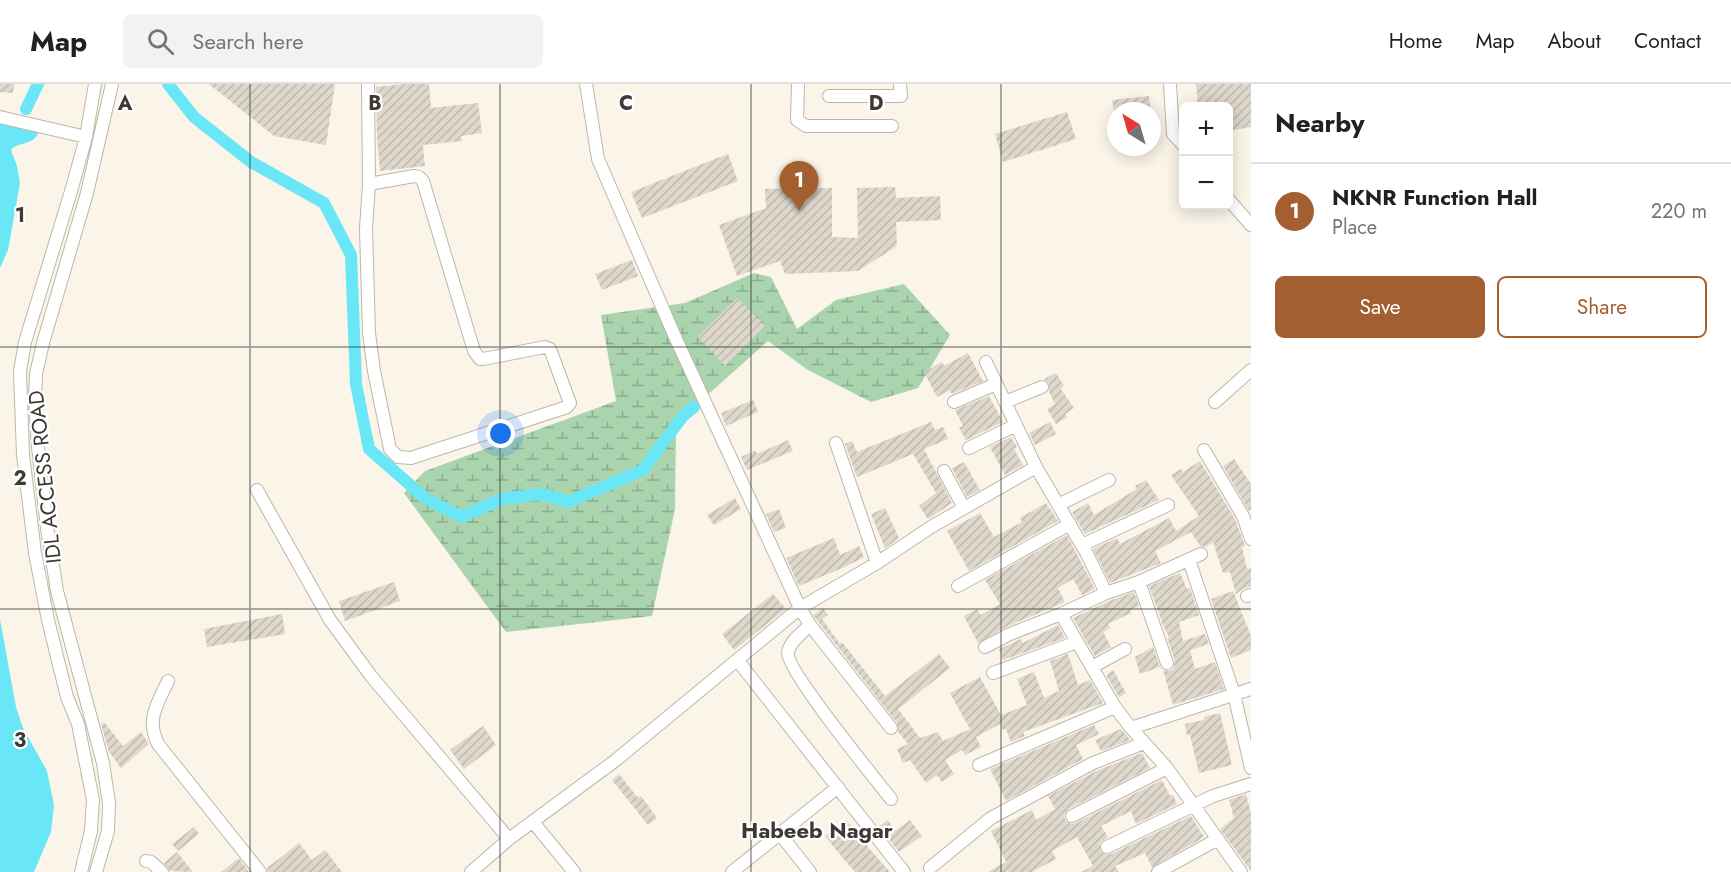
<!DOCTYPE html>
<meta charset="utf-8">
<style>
:root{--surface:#fff;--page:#f2f2f2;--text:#202124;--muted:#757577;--line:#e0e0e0;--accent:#a45f30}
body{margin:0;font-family:Jost,sans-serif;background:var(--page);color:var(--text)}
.controls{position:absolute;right:18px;top:18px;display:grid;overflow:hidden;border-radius:9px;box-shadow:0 3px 15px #0003}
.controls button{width:54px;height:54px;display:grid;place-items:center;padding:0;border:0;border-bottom:2px solid var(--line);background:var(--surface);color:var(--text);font:30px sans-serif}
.compass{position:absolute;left:1107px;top:18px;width:54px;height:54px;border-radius:50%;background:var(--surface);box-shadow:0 3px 15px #0003;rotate:323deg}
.you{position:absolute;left:501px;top:350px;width:21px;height:21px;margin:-15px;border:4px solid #fff;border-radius:50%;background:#1a73e8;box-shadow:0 0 0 9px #1a73e833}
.badge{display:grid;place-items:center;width:39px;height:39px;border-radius:50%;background:var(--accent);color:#fff;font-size:20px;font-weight:700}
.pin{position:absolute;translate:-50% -50px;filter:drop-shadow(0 2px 3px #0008)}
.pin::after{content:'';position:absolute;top:32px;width:21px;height:18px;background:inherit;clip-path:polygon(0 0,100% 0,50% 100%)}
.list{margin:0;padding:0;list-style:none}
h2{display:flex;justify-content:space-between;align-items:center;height:78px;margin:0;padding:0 24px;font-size:26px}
h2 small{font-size:20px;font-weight:400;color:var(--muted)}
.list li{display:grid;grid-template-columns:39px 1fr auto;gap:18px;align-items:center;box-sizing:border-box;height:96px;padding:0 24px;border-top:2px solid var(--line)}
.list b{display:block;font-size:22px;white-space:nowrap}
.list p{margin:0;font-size:20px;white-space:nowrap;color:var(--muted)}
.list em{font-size:20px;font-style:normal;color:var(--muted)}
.actions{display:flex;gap:12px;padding:18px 24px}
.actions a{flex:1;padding:14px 0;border:2px solid var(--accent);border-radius:9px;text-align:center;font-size:21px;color:var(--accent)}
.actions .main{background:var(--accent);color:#fff}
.icon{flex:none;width:33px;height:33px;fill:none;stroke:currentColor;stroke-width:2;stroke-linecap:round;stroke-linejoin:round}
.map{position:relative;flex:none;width:1251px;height:788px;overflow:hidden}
header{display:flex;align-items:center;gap:36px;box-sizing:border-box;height:84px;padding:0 30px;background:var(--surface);border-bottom:2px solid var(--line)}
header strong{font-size:28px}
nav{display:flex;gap:33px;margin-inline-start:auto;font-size:21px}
.search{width:420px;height:54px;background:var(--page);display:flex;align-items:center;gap:15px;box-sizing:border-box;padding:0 21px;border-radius:9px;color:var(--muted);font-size:22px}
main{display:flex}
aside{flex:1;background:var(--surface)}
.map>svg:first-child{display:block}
.wetland{fill:url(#wetland-marsh)}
.water{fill:#6ae7f7}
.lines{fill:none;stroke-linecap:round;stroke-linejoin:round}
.canal{stroke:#6ae7f7;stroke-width:12}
.building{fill:url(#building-hatch)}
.minor-casing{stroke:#bdb6aa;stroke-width:14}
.minor{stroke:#fff;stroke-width:12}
.grid{fill:none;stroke:#3d3a36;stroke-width:1.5;stroke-opacity:0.55}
.labels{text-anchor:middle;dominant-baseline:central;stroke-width:4.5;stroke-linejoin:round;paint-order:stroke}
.street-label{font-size:21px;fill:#3d3a36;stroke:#fff}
.neighbourhood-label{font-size:22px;font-weight:bold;fill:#3d3a36;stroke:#fff}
.grid-label{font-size:20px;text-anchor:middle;font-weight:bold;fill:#3d3a36;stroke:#fff;stroke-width:4.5;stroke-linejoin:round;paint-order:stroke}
</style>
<header>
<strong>Map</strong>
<div class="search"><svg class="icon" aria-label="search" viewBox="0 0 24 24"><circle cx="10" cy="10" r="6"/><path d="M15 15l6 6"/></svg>Search here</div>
<nav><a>Home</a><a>Map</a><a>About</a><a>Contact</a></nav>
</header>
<main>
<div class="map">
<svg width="1251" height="788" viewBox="0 0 1251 788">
<defs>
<pattern id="wetland-marsh" width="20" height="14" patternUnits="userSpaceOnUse" patternTransform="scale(1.5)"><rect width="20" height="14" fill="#a9d4ae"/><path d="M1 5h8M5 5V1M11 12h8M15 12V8" fill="none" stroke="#8bad8e"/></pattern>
<pattern id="building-hatch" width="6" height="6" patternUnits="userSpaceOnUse" patternTransform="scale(1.5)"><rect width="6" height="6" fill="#ded7cb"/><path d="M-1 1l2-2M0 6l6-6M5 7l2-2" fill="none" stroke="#bfb9af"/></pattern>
</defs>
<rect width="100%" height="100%" fill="#fbf4e8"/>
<!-- wetland -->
<path class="wetland" d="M 754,189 L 771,193 L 797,245 L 836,216 L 904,200 L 950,251 L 918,304 L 871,318 L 808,286 L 768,257 L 676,339 L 675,425 L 652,532 L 506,548 L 404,409 L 425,387 L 616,317 L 601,231 L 685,219 Z"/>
<!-- water -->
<path class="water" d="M 0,36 L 38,47 L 38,50 C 31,62 19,57 11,66 L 17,82 L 20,99 L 8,166 L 0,184 Z
M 0,535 L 16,623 L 23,644 L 47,687 L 54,721 L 51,748 L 34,788 L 0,788 Z"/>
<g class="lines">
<!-- canal -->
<path class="canal" d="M 168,0 L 194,33 L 251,78 L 324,119 L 351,171 L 356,300 L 369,365 L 425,414 L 462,433 L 501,415 L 543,410 L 568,418 L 643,386 L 683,332 L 694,323
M 26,25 L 38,0"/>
</g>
<!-- building -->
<path class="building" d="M 0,0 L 14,0 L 13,9 L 0,8 Z
M 209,0 L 335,0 L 326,61 L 274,52 Z
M 404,0 L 429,0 L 431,24 L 478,19 L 482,49 L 461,52 L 462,57 L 423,61 L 425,82 L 380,87 L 377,53 L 376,3 Z
M 1196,0 L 1251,0 L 1251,43 L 1228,47 L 1228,22 L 1198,22 Z
M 1149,12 L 1151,27 L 1114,27 L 1112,16 Z
M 1067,28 L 1076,55 L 1003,78 L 995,50 Z
M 728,70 L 738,97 L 642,134 L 631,108 Z
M 895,103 L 896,114 L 940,112 L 941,136 L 896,138 L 897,162 L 858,187 L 785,190 L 780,177 L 737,192 L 719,141 L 766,124 L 765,105 L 832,104 L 832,153 L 858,154 L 857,104 Z
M 632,176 L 638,192 L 602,206 L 595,190 Z
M 737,214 L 765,242 L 725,282 L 698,253 Z
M 968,269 L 983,297 L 952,310 L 950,306 L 937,313 L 924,288 L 942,278 L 944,282 Z
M 1056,289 L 1064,302 L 1060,304 L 1074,324 L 1065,330 L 1067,333 L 1056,340 L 1047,325 L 1055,320 L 1049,308 L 1049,299 L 1044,295 Z
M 989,312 L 1003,338 L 966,356 L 959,344 L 963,342 L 955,326 Z
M 753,316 L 758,328 L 726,342 L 721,329 Z
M 931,338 L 935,346 L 943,343 L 948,355 L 924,365 L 952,419 L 928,435 L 919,422 L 936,409 L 913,370 L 857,393 L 845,360 L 852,357 L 857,368 Z
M 1050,338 L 1056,350 L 1035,361 L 1029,349 Z
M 1011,353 L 1017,363 L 1014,365 L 1023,381 L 1005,391 L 990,363 Z
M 788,356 L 793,367 L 747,386 L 741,373 L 755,366 L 757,370 Z
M 1234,375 L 1251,400 L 1251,426 L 1249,427 L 1223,382 Z
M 1200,377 L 1235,435 L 1245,462 L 1242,463 L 1247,485 L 1251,484 L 1251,503 L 1244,504 L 1236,510 L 1230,488 L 1223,489 L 1213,458 L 1206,463 L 1200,462 L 1191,448 L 1155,467 L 1161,479 L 1110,499 L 1093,465 L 1117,454 L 1120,460 L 1169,434 L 1176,447 L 1199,432 L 1171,391 L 1181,385 L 1183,388 Z
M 964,378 L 980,406 L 967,413 L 952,384 Z
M 1146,396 L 1159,416 L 1085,450 L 1072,428 L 1088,419 L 1094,431 L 1137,405 L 1135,402 Z
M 735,414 L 741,425 L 714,441 L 707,431 Z
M 1046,419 L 1058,437 L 969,487 L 947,447 L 980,429 L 994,453 L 1022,438 L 1020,434 Z
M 885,424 L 899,454 L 885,464 L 871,430 Z
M 779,425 L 786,444 L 774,448 L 766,430 Z
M 1067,451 L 1095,505 L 1082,511 L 1073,495 L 1058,504 L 1065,518 L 1006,543 L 978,559 L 964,532 L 977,525 L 981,531 L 1000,520 L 985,496 Z
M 834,454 L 840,471 L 859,462 L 864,473 L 845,483 L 799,502 L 786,474 Z
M 1180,489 L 1187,505 L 1190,504 L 1199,531 L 1179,538 L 1183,557 L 1205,550 L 1209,560 L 1190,566 L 1195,585 L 1215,578 L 1224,605 L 1173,621 L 1163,586 L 1169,587 L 1173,585 L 1175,577 L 1167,554 L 1169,553 L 1163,541 L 1149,502 Z
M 394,498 L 400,517 L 345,537 L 339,517 Z
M 1233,507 L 1251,552 L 1251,566 L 1231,574 L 1211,515 Z
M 1134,508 L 1139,522 L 1130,526 L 1131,529 L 1108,540 L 1110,544 L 1103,548 L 1111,563 L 1095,572 L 1073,534 L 1109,517 Z
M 773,510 L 786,525 L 734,566 L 722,550 Z
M 823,524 L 828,531 L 822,535 L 840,560 L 842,558 L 885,612 L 939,570 L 950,584 L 898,625 L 920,654 L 938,648 L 943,657 L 970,645 L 950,609 L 980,593 L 1001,631 L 1027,621 L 1017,595 L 1034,588 L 1044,614 L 1059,607 L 1050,577 L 1068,570 L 1078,601 L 1090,596 L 1103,619 L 1023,648 L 1025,652 L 1011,658 L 1006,645 L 1003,646 L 1000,640 L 976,653 L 981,663 L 965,671 L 962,666 L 945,676 L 954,690 L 942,698 L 937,691 L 926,699 L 910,676 L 903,679 L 897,665 L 908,660 L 898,648 L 897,639 L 813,531 Z
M 282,530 L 285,550 L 207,563 L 204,545 Z
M 1058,541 L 1065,554 L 1003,576 L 999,565 L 1021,555 L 1023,559 Z
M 1153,563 L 1160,583 L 1140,590 L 1135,573 Z
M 1113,586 L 1126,609 L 1119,613 L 1106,591 Z
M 1220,629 L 1232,681 L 1199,689 L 1190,651 L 1187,651 L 1185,640 L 1204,636 L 1204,633 Z
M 104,638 L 123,662 L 141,648 L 149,660 L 121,684 L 109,668 L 101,640 Z
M 1094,641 L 1099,650 L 1076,661 L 1083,675 L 1006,717 L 990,685 Z
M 483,642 L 496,661 L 464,685 L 450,666 Z
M 1121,645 L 1130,656 L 1101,667 L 1095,656 Z
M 1142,669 L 1150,684 L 1068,725 L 1064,731 L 1065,736 L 1071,740 L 1076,739 L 1162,696 L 1170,712 L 1173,711 L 1177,720 L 1136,740 L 1131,727 L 1101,742 L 1108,753 L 1100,759 L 1100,767 L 1106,771 L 1111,770 L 1191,732 L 1204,753 L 1152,783 L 1145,769 L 1115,782 L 1119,788 L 1081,788 L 1093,782 L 1077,753 L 1052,767 L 1056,775 L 1032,788 L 988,788 L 1006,778 L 991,747 L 1032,726 L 1036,736 L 1055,725 L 1048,712 L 1096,687 Z
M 619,690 L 638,714 L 641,712 L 657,734 L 648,741 L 612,696 Z
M 1246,710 L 1251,730 L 1251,787 L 1220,745 L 1234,734 L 1229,716 Z
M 846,736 L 862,755 L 865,752 L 871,759 L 867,762 L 890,788 L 855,788 L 841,772 L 825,752 Z
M 888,736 L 895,747 L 910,736 L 922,752 L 899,768 L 879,742 Z
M 194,743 L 199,750 L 178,767 L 172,760 Z
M 299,759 L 312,776 L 325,766 L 342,788 L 268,788 L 267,784 Z
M 177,768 L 193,788 L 170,787 L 164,779 Z
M 239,774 L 249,788 L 221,788 Z"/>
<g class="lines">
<defs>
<path id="minor" d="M 368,0 L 369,100 L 366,145 L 369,249 L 374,287 L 390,365 L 398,373 L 411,374 L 567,323 L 570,319 L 550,265 L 545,263 L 483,275 L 480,275 L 474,267 L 423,97 L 419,93 L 414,92 L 369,100
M 586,0 L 598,75 L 676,255 L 800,524 L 810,541 L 891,644
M 798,0 L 797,36 L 806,42 L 892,42
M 1170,0 L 1173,50 L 1184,62
M 829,12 L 901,12 L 900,0
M 0,33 L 86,53
M 1228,115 L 1251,141
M 986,278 L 1036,383 L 1087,470 L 1106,509 L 1061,530 L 1115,623 L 1131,644 L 1167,684 L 1241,788
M 954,318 L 996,300
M 1005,318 L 1042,303
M 1215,318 L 1251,286
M 836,359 L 877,479
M 969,364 L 1016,341
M 1204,366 L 1243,432 L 1251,455
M 944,387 L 964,424
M 257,406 L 330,536 L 371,592 L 509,755
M 1058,421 L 1109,396
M 1082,461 L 1168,421
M 1189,476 L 1234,610 L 1251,684
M 1139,498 L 1167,579
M 958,502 L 1070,440
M 1106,509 L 1139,498 L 1201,470
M 1247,512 L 1251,511
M 810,541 C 802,549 789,558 788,569 C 786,585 876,696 891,715
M 985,563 L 1010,550 L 1061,530
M 738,577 L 904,788
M 1092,583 L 1125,565
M 993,589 L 1077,558
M 168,597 C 157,620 146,636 158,660 L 260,788
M 1131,644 L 1251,605
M 979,681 L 1115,623
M 1072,732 L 1167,684
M 533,738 L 574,788
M 780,750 L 810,788
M 1107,763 L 1213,712 L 1251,700
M 146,777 L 151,778 L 162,788
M 930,784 L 991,734 L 1093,679 L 1144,659
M 81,788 L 91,747 L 93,716 L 78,640 L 67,613 L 48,536 L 35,469 L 23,371 L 20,287 L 25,258 L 72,104 L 86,53 L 95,0
M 96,788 L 108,747 L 109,719 L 103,679 L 57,507 L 47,444 L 38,363 L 35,314 L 36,290 L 43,259 L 87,109 L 112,0
M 471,788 L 509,755 L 616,676 L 800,524 L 877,479 L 931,443 L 1036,383
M 732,788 L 838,703
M 1158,788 L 1218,755"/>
</defs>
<!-- minor casing -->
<use href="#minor" class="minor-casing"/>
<!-- minor -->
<use href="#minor" class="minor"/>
</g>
<!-- grid -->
<path class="grid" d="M 250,0 L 250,788M 500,0 L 500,788M 751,0 L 751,788M 1001,0 L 1001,788M 0,263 L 1251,263M 0,525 L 1251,525"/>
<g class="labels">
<!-- street labels -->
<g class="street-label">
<text transform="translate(45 393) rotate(-96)">IDL ACCESS ROAD</text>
</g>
<!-- neighbourhood labels -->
<g class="neighbourhood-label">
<text x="817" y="746">Habeeb Nagar</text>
</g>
</g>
<g class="grid-label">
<text x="125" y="26">A</text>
<text x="375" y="26">B</text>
<text x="626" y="26">C</text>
<text x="876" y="26">D</text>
<text x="20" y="138">1</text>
<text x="20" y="401">2</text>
<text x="20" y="663">3</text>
</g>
</svg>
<div class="controls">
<button>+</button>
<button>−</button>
</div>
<svg class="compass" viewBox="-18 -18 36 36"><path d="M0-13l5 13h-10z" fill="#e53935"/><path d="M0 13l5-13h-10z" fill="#757577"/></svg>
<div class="you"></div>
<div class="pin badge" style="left:799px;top:127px">1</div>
</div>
<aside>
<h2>Nearby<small></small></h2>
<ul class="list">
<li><span class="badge">1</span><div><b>NKNR Function Hall</b><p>Place</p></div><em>220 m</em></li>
</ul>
<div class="actions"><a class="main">Save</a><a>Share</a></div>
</aside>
</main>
